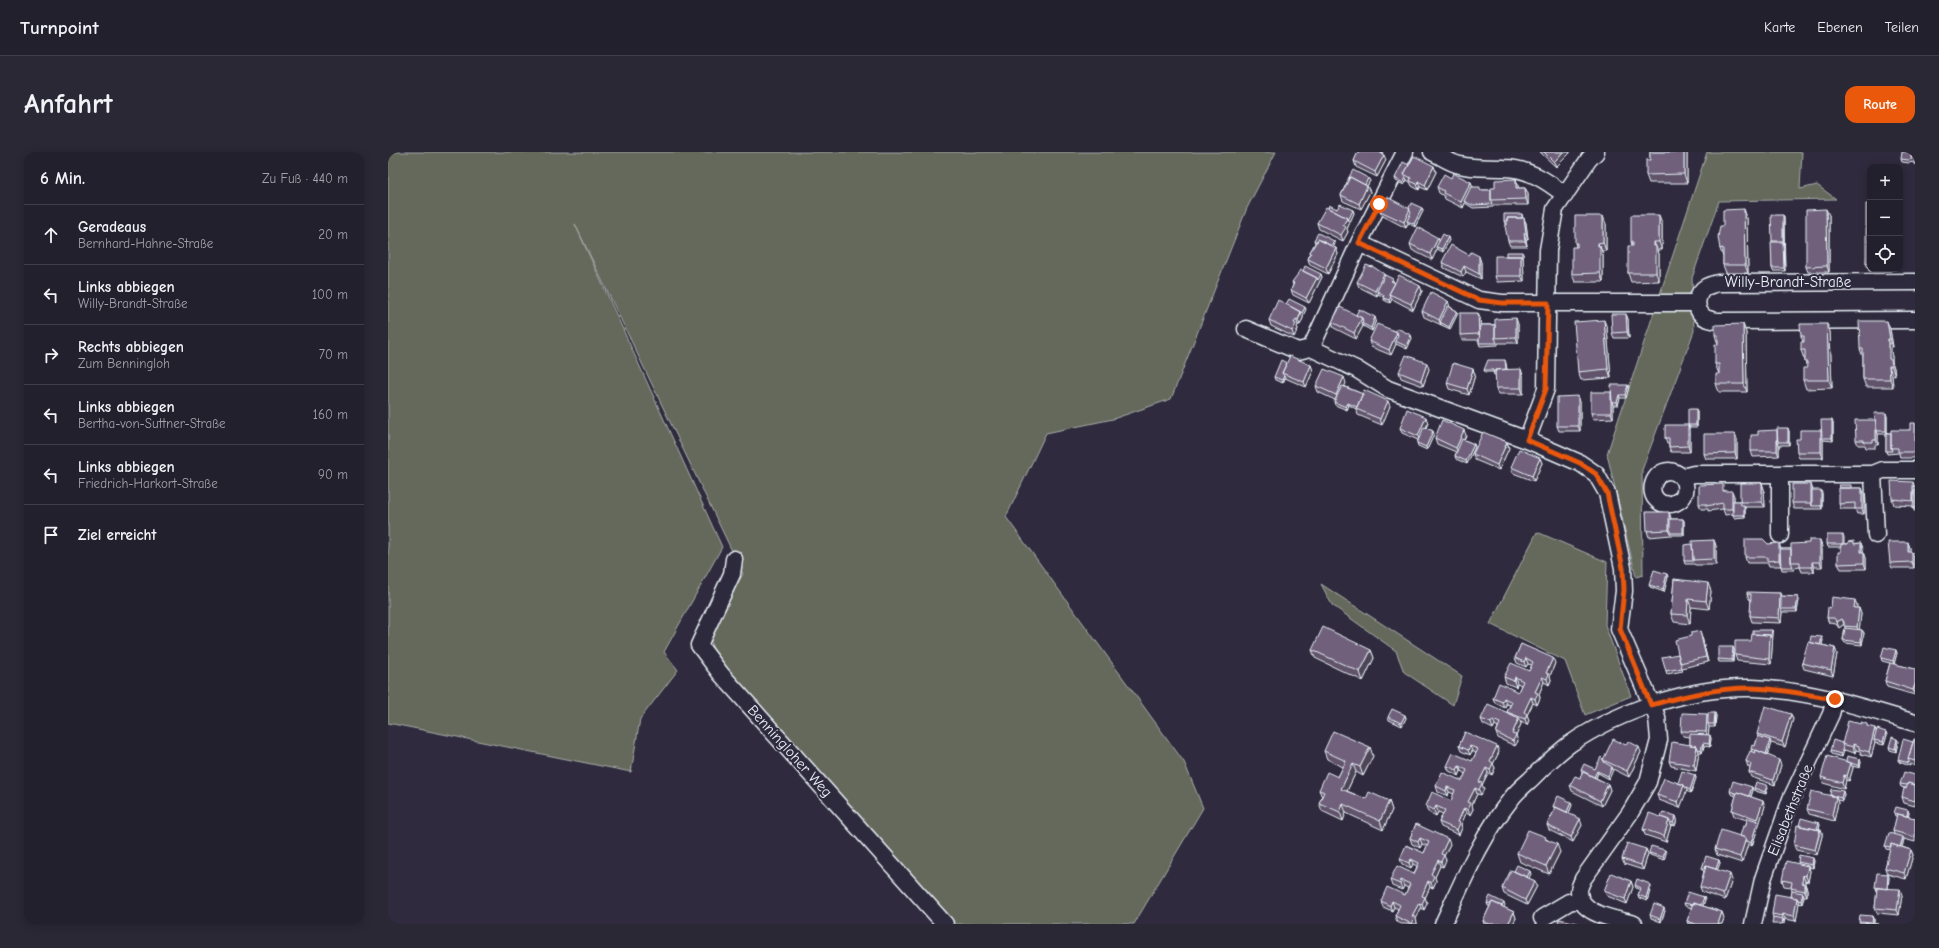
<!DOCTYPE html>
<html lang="de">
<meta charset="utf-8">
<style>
:root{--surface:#23202e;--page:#2b2836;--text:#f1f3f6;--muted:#a3a3aa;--line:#403e4a;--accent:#ea580c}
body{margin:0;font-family:"Comic Neue",sans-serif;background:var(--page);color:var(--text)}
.controls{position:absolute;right:12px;top:12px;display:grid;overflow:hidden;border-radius:8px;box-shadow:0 2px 10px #0003}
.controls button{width:36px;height:36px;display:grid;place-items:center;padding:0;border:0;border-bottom:1px solid var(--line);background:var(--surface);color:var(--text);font:20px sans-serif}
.stop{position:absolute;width:12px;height:12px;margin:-9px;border:3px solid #ea580c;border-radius:50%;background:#fff}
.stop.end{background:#ea580c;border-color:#fff;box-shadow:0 1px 4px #0008}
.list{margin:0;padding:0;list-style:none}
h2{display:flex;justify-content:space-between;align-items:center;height:52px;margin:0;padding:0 16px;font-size:17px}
h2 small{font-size:13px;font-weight:400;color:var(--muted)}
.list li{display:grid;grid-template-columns:26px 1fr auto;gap:12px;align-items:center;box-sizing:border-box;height:60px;padding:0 16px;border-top:1px solid var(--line)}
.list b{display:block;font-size:15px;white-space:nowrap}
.list p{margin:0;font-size:13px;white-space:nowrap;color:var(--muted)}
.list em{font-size:13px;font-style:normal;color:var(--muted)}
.icon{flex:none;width:22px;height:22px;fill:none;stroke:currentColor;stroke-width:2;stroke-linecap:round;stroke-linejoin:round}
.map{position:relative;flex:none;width:1527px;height:772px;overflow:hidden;border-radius:12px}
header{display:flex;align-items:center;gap:24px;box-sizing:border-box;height:56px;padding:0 20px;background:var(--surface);border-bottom:1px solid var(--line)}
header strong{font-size:19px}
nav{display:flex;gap:22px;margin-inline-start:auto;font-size:14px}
.intro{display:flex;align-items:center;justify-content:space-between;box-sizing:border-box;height:96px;padding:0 24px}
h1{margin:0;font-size:28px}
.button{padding:10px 18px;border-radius:12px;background:var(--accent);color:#fff;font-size:14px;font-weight:700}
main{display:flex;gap:24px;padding:0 24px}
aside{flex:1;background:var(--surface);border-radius:12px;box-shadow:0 2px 10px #0003}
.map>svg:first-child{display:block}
.green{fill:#65695b;stroke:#a6adaa}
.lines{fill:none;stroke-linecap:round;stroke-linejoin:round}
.minor-casing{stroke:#e8f1f8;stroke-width:19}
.minor{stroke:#2f2a3d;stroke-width:16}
.wall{fill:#60536b;stroke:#e8f1f8}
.shaded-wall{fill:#4e4457;stroke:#e8f1f8}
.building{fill:#70617c;stroke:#e8f1f8}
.route{stroke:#ea580c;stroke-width:5}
.labels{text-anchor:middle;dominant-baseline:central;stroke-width:4;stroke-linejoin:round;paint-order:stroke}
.street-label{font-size:15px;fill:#e8f1f8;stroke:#2f2a3d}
</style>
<header>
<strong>Turnpoint</strong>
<nav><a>Karte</a><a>Ebenen</a><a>Teilen</a></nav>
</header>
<div class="intro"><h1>Anfahrt</h1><a class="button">Route</a></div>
<main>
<aside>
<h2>6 Min.<small>Zu Fuß · 440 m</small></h2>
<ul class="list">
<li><svg class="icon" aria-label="ahead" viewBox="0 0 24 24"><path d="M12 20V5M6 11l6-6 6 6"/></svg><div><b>Geradeaus</b><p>Bernhard-Hahne-Straße</p></div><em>20 m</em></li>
<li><svg class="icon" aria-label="left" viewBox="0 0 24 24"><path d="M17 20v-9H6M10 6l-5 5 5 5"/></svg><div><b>Links abbiegen</b><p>Willy-Brandt-Straße</p></div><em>100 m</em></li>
<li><svg class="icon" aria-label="right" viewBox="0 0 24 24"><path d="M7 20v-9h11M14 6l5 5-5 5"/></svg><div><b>Rechts abbiegen</b><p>Zum Benningloh</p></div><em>70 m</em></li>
<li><svg class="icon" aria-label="left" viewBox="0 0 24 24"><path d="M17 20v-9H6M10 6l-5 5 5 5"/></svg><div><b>Links abbiegen</b><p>Bertha-von-Suttner-Straße</p></div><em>160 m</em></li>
<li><svg class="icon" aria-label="left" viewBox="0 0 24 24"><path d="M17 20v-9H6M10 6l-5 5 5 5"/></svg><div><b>Links abbiegen</b><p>Friedrich-Harkort-Straße</p></div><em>90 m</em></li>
<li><svg class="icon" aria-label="arrive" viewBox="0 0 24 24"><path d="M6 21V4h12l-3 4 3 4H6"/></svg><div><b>Ziel erreicht</b></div></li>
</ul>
</aside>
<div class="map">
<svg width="1527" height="772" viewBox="0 0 1527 772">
<rect width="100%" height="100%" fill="#2f2a3d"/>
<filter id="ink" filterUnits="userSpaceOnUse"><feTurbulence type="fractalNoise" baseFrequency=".025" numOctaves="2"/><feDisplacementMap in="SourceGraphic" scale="8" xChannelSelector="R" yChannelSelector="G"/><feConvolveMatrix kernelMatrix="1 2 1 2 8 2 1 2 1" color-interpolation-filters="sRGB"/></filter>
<g filter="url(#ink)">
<!-- green -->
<path class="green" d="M 0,0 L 888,0 L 859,56 L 783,247 L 725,267 L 658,281 L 618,365 L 796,610 L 815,656 L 746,772 L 565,772 L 326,503 L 321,481 L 355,422 L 187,72 L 334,395 L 276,500 L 290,518 L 252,567 L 243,620 L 0,571 Z
M 1319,0 L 1414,0 L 1412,37 L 1429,33 L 1448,47 L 1331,49 L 1304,126 L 1306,179 L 1254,318 L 1255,423 L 1248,425 L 1219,302 Z
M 1149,380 L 1219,410 L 1217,473 L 1243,544 L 1197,563 L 1177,509 L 1102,472 Z
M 933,432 L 1074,524 L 1065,553 L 1016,520 L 1008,499 L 944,453 Z"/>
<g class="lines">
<defs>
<path id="minor" d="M 1044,0 C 1053,4 1062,11 1072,13 C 1086,17 1102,15 1116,16 C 1140,16 1159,29 1177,43
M 971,91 L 1091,148 L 1114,151 L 1309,151
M 1527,130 L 1330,131 C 1326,132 1322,133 1318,135 C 1309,140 1306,155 1314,163 C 1317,167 1324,168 1329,169 L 1527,168
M 858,177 L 910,199 L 923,196 L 968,217 L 1000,237 L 1139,288 L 1192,311 L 1208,322 L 1219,341 L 1235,416 L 1236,439 L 1231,477 L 1269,565 L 1271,588 L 1260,630 L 1242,661 L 1195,727 C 1194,730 1191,735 1191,739 C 1191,763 1228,767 1246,772
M 923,196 L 971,91 L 1017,0
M 1139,288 L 1158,237 L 1160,98 L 1167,57 L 1201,7 L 1208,0
M 1392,322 L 1392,383
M 1485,322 L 1488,383
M 1294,325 C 1295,327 1297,330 1297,333 C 1301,349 1278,359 1268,347 C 1258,335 1271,314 1286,320 C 1289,321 1291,323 1294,325 L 1306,322 L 1485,322 L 1495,318 L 1527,318
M 346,407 L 344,422 L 311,493 L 333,522 L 557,772
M 1154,766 L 1181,750 L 1193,747
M 1055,772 C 1075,729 1093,685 1123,647 C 1128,640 1135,634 1142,628 C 1154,616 1168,602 1182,592 C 1232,558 1305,534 1365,536 C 1421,538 1474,555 1527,571
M 1365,772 L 1375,727 L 1403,647 L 1443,562 L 1447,547"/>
</defs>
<!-- minor casing -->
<use href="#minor" class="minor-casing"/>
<!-- minor -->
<use href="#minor" class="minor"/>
</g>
<!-- wall -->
<path class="wall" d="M 970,0 L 995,0 L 994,2 L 998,8 L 989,25 L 968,15 L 966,9 Z
M 1152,0 L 1182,0 L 1182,1 L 1168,15 Z
M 1262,0 L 1303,0 L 1299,1 L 1299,31 L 1261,31 L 1258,23 L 1262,8 Z
M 1527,0 L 1527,13 L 1526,12 L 1525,10 L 1521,11 L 1514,10 L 1513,7 Z
M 1021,13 L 1046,14 L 1048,20 L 1039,38 L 1032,35 L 1031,38 L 1024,34 L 1022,30 L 1019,28 L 1016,33 L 1008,29 L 1007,26 Z
M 980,26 L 982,29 L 979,34 L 982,40 L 973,57 L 955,49 L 953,43 L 960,28 L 960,27 Z
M 1063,26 L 1083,30 L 1085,35 L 1093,38 L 1103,38 L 1107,36 L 1130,33 L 1130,36 L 1137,36 L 1140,41 L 1140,53 L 1105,53 L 1105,55 L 1085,56 L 1077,51 L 1075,56 L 1057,47 L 1056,44 L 1051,41 L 1049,35 Z
M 1482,52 L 1482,117 L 1503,117 L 1503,119 L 1481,119 L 1478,111 Z
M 940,56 L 965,58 L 966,61 L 959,77 L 960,80 L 955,89 L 931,77 L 929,71 Z
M 1034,56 L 1035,59 L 1027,75 L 1020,71 L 1018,76 L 995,64 L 992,59 Z
M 1356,57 L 1359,66 L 1360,121 L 1338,121 L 1335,113 L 1335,105 L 1332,97 L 1335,74 Z
M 1134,62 L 1135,66 L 1138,71 L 1140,87 L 1138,87 L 1139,94 L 1122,94 L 1120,89 L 1119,72 L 1117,72 L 1116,69 Z
M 1395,63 L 1396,66 L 1397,119 L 1385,119 L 1384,116 L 1384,89 Z
M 1441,63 L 1441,120 L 1420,120 L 1418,115 Z
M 1274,71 L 1274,98 L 1270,98 L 1271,102 L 1271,129 L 1243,130 L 1240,121 L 1244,94 L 1243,90 Z
M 1218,72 L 1218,99 L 1214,99 L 1215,103 L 1215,130 L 1187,130 L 1184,122 L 1188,95 L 1187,91 Z
M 926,88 L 947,92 L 945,95 L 948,96 L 950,102 L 940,122 L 922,113 L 920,107 L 922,102 L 922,100 L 927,91 Z
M 1051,88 L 1061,88 L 1055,100 L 1049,97 L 1044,108 L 1024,98 L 1022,92 Z
M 1135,102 L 1136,129 L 1109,130 L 1107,124 L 1118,104 Z
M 1054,110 L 1093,110 L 1093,127 L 1078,120 L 1075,125 L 1056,116 Z
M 915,119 L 933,122 L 934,125 L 921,151 L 905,143 L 903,138 L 905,133 L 904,130 Z
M 996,123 L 1006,129 L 1005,130 L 1007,131 L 1032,134 L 1034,139 L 1025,158 L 1004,147 L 1002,151 L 996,148 L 995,146 L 996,145 L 990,142 L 989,144 L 971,135 L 969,130 Z
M 898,152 L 918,157 L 915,164 L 915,166 L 912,173 L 910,173 L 909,175 L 910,177 L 906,185 L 883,174 L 881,168 Z
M 1062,155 L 1069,159 L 1070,161 L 1062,177 L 1036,165 L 1034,159 Z
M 1238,162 L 1240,167 L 1241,186 L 1226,186 L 1224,181 Z
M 968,163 L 988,168 L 984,179 L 975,174 L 968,187 L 946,176 L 944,170 Z
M 1092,166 L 1093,173 L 1130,172 L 1130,191 L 1110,191 L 1110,193 L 1092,194 L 1091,191 L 1091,188 L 1074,188 L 1072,183 Z
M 1355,172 L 1358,181 L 1359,240 L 1331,240 L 1328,232 L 1331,222 L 1327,212 L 1330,193 L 1327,183 Z
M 1439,172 L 1442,180 L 1444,236 L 1418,237 L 1415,228 L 1419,215 L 1417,210 L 1417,207 L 1416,207 L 1413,198 L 1415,190 L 1413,184 Z
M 1219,176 L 1223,226 L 1193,228 L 1190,220 Z
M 1502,177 L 1505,195 L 1503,195 L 1503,200 L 1504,205 L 1504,210 L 1506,216 L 1507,223 L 1504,223 L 1505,235 L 1478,235 L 1475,227 L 1475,205 L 1472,197 Z
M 1007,179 L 1024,186 L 1019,197 L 1008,192 L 1003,203 L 983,195 L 981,189 Z
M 1117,208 L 1118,211 L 1119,217 L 1135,223 L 1135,242 L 1110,242 L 1108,236 L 1108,223 L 1106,223 L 1105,220 L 1097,220 L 1096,218 Z
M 899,211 L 923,213 L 925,219 L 918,235 L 897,226 L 895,231 L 887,228 L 886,225 Z
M 1041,217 L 1035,234 L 1013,226 L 1011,220 Z
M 1085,217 L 1087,223 L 1081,243 L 1061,237 L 1059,231 Z
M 958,231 L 956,234 L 1002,254 L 994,273 L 970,263 L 968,257 L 961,253 L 959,258 L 947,253 L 946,250 L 947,248 L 930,240 L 928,234 Z
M 1241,235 L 1238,246 L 1232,246 L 1230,253 L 1225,253 L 1225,266 L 1205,267 L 1203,261 L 1223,240 Z
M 1190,244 L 1192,250 L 1192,279 L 1171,279 L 1169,274 Z
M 1309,260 L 1309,275 L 1302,275 L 1300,273 Z
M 1499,264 L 1499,281 L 1503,281 L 1522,278 L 1527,271 L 1527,306 L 1512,306 L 1511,301 L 1499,302 L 1498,299 L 1498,282 L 1490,282 L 1490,293 L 1487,293 L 1487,296 L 1478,296 L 1477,293 L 1470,293 L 1468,288 L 1487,268 Z
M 1040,271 L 1038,276 L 1045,279 L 1046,282 L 1039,298 L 1030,294 L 1029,291 L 1030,288 L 1014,281 L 1012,276 Z
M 1445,271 L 1445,289 L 1435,288 L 1435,306 L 1411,306 L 1409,300 L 1412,287 L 1433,278 L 1434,280 Z
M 1300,273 L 1302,278 L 1302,300 L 1283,300 L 1281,295 L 1281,292 L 1279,292 L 1277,286 Z
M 1401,279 L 1401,293 L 1391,293 L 1391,304 L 1365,305 L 1363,299 L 1370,283 Z
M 1078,283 L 1076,288 L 1086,292 L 1087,295 L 1079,312 L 1068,307 L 1067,304 L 1068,300 L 1049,292 L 1047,286 Z
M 1349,287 L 1349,307 L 1318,307 L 1316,302 Z
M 1119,290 L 1121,296 L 1111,318 L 1087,308 L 1085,302 Z
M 1152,306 L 1154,311 L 1146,329 L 1125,321 L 1123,315 Z
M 1374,331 L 1376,337 L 1377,355 L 1357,355 L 1357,365 L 1346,366 L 1345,362 L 1337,363 L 1335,357 L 1320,359 L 1320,357 L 1313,357 L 1311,352 L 1337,338 L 1337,339 L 1346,344 L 1346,349 L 1352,349 Z
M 1464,336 L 1474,336 L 1476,342 L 1476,362 L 1469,362 L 1467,357 L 1453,357 L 1451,352 Z
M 1527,336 L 1527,359 L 1526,359 L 1525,354 L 1506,353 L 1504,347 Z
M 1434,341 L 1434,357 L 1406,357 L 1404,351 Z
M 1281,360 L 1283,367 L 1295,367 L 1296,369 L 1296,383 L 1283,383 L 1261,385 L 1259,379 Z
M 1455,383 L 1456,385 L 1456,392 L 1473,391 L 1475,397 L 1475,400 L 1476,400 L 1478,406 L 1478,417 L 1453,417 L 1450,412 L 1453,400 L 1453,395 L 1440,395 L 1439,392 Z
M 1326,388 L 1328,394 L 1328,413 L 1307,413 L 1306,412 L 1297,412 L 1296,409 L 1304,392 Z
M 1432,388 L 1434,394 L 1434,415 L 1426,415 L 1426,420 L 1414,420 L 1412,415 L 1406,416 L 1406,418 L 1394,418 L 1393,414 L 1381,414 L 1380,411 L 1359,411 L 1357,405 L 1380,392 L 1393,397 L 1403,397 L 1421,391 Z
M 1520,390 L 1522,396 L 1522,400 L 1526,405 L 1526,416 L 1504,416 L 1502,411 Z
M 1279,422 L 1280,425 L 1276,440 L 1262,435 L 1261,433 Z
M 1286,427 L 1323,439 L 1321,457 L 1303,455 L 1302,472 L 1286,470 L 1283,462 Z
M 1392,441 L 1393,444 L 1410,445 L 1411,448 L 1409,460 L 1394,460 L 1393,471 L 1364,470 L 1362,464 L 1363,448 L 1361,447 L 1359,442 Z
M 1469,453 L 1468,456 L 1471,456 L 1473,462 L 1471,478 L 1474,478 L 1476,481 L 1474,493 L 1457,491 L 1455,488 L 1457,476 L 1456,472 L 1451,476 L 1448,472 L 1441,471 L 1439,466 L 1443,456 Z
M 1384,478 L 1385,481 L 1383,512 L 1349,509 L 1347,503 L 1363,489 Z
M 1314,485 L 1320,510 L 1294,516 L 1295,519 L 1279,522 L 1278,519 L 1290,502 Z
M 1435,488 L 1434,493 L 1447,496 L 1449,502 L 1445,524 L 1416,517 L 1414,511 L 1422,490 Z
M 1133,492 L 1167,511 L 1162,524 L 1163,528 L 1161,533 L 1156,530 L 1151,542 L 1152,546 L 1149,553 L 1145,551 L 1139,563 L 1141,568 L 1139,573 L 1133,570 L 1133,572 L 1128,584 L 1130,589 L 1127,594 L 1110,586 L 1108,581 L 1110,575 L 1107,573 L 1105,577 L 1095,572 L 1093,567 L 1119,561 L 1119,560 L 1122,553 L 1118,552 L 1117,556 L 1107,551 L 1105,546 L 1130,540 L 1133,533 L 1129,531 L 1128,535 L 1118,531 L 1116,525 L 1141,519 L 1144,513 L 1140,512 L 1138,515 L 1129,511 L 1127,506 Z
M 1345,495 L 1346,498 L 1345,510 L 1331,510 L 1330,507 Z
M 924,498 L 983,498 L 986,506 L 975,529 L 927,506 Z
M 1508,498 L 1509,501 L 1506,512 L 1527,517 L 1527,543 L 1499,535 L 1497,529 L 1502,511 L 1494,509 L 1493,506 Z
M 1327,561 L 1328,564 L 1327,575 L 1321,575 L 1320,583 L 1323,586 L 1322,595 L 1316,594 L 1314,601 L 1311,600 L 1308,619 L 1283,614 L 1281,609 L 1302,593 L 1302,585 L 1295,584 L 1293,579 Z
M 1017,563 L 1018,566 L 1014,574 L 1001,568 L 1000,565 Z
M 1405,567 L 1397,595 L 1383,591 L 1379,603 L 1393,613 L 1387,633 L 1363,625 L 1361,620 L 1362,616 L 1360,615 L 1358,609 L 1364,600 L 1363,597 L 1367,594 L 1370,584 L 1369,582 Z
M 1480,574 L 1488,579 L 1498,580 L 1499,583 L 1496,593 L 1487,591 L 1483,605 L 1473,602 L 1472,599 L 1468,598 L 1467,601 L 1456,598 L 1454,605 L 1443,602 L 1442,599 Z
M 1077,580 L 1111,600 L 1105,612 L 1107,616 L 1104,623 L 1100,621 L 1094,633 L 1096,637 L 1093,643 L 1089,642 L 1084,653 L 1085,657 L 1082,663 L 1078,661 L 1073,673 L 1074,676 L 1071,683 L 1053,675 L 1051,670 L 1055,662 L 1050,660 L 1048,664 L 1040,660 L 1038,654 L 1063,649 L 1066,642 L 1061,640 L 1060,644 L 1050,640 L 1048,634 L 1074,629 L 1077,622 L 1073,619 L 1071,624 L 1061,619 L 1059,614 L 1084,609 L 1088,601 L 1084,599 L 1082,603 L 1073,599 L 1071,594 Z
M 1509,587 L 1510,589 L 1508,600 L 1502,598 L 1501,595 Z
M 1527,587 L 1527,614 L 1522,612 L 1522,614 L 1511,610 L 1510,608 Z
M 936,599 L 985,604 L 975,624 L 968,620 L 959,639 L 978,647 L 1001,649 L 1004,658 L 995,678 L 958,661 L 955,669 L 934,659 L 931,651 L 934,645 L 931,638 L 950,625 L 955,615 L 939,607 Z
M 1253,600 L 1241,625 L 1225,617 L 1221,627 L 1210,621 L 1208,626 L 1220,632 L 1222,638 L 1214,654 L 1184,639 L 1182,633 L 1192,626 L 1194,621 L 1193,618 L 1207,617 L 1215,607 Z
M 1458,609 L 1473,610 L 1472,616 L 1464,614 L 1465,616 L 1461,629 L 1458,628 L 1456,637 L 1435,631 L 1433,625 Z
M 1307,623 L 1308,626 L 1303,641 L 1298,639 L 1292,656 L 1271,648 L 1269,643 L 1290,631 Z
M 1527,623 L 1527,654 L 1516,651 L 1514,645 L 1518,636 L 1513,635 L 1512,632 Z
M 1364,635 L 1365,638 L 1363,645 L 1375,649 L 1377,654 L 1364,694 L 1360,692 L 1354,711 L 1329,703 L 1327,697 L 1352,684 L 1357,675 L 1359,668 L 1346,664 L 1344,658 L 1348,644 L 1343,642 L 1342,639 Z
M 1366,636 L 1380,636 L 1378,642 L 1367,639 Z
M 1456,642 L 1454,649 L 1449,648 L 1450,651 L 1446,669 L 1421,662 L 1419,657 L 1442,643 Z
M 1184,653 L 1181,661 L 1194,673 L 1185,690 L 1161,678 L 1159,673 L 1167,657 L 1166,656 L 1165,654 Z
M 1520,658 L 1521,661 L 1520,665 L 1527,666 L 1527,690 L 1516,687 L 1514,695 L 1523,698 L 1525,703 L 1518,727 L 1499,722 L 1497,716 L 1502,698 L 1498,697 L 1497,694 L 1506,682 L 1505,679 L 1509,664 L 1507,664 L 1506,661 Z
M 1288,664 L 1289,667 L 1287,674 L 1283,673 L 1278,690 L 1257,683 L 1255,677 L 1273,665 Z
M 1431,671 L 1432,673 L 1431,677 L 1434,680 L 1434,684 L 1429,703 L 1408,698 L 1406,693 L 1411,674 Z
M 1028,672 L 1062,692 L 1056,704 L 1058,708 L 1055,715 L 1052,714 L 1047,725 L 1048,729 L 1045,736 L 1042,735 L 1037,746 L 1039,751 L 1036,758 L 1033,756 L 1028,767 L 1029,771 L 1029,772 L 1014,772 L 1009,770 L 1007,764 L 1010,757 L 1006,755 L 1004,759 L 995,755 L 993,749 L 1017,743 L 1020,736 L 1016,734 L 1014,738 L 1004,734 L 1002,728 L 1026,722 L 1029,714 L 1025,712 L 1023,716 L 1014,712 L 1012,707 L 1036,701 L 1039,694 L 1034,692 L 1032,696 L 1024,692 L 1022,686 Z
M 1159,687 L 1172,700 L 1161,722 L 1132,710 L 1129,701 Z
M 1258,697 L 1260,702 L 1255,718 L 1236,712 L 1234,707 Z
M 1261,701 L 1278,701 L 1276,708 L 1262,703 Z
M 1425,706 L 1426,709 L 1425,716 L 1421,715 L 1422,719 L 1420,730 L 1417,729 L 1417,732 L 1419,737 L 1419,744 L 1416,744 L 1414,752 L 1411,751 L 1408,769 L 1397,767 L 1396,772 L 1385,766 L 1384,762 L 1403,745 L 1404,739 L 1403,735 L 1396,734 L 1394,728 L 1411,712 L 1410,710 Z
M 1331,708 L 1332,711 L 1329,718 L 1344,728 L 1337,748 L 1314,740 L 1312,735 L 1316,719 L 1315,719 L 1314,716 Z
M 1126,719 L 1143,722 L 1140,726 L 1147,729 L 1149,734 L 1139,753 L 1116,742 L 1114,736 Z
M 1501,725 L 1500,736 L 1514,743 L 1511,763 L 1489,761 L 1487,756 L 1489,738 L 1487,735 Z
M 1243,729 L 1245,735 L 1239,752 L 1219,744 L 1216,739 Z
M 1262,732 L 1263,735 L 1259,749 L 1251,746 L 1250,743 L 1252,738 L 1248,736 L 1247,733 Z
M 1316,745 L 1317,748 L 1315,754 L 1334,760 L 1336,766 L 1334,772 L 1300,772 L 1299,769 L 1304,756 L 1297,754 L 1296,751 Z
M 1099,751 L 1117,753 L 1115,755 L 1126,760 L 1128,766 L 1125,772 L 1096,772 L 1095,769 L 1102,754 L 1100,754 Z
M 1277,759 L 1273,770 L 1263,766 L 1262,763 Z
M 1486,767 L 1486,772 L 1490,772 L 1472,772 L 1471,770 Z"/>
<!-- shaded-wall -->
<path class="shaded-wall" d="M 1175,0 L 1182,0 L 1182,1 L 1168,15 L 1166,10 Z
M 1296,0 L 1299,0 L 1299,31 L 1296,22 Z
M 996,3 L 998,8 L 989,25 L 987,20 Z
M 1046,14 L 1048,20 L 1039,38 L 1037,33 Z
M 980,26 L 982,29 L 977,37 L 976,35 Z
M 1018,26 L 1019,28 L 1016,33 L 1015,31 Z
M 1128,27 L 1130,33 L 1130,41 L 1128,36 Z
M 1030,29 L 1032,35 L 1031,38 L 1029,32 Z
M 1083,30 L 1085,36 L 1076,49 L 1077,51 L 1075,56 L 1073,50 Z
M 979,34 L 982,40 L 973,57 L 971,52 Z
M 1137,36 L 1140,41 L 1140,53 L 1138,47 Z
M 1034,56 L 1035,59 L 1027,75 L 1026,72 Z
M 1022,57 L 1024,62 L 1019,69 L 1020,71 L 1018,76 L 1016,70 Z
M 1356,57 L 1359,66 L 1360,121 L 1357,113 Z
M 1438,57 L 1441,63 L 1441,120 L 1439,114 Z
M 965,58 L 966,61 L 959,77 L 960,80 L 955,89 L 953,83 L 955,73 L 959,66 Z
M 1271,63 L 1274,71 L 1274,98 L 1271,90 Z
M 1395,63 L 1396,66 L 1396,92 L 1395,89 Z
M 1215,64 L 1218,72 L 1218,99 L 1215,90 Z
M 1136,66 L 1138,71 L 1140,87 L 1138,81 Z
M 1136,81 L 1138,87 L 1139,94 L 1137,89 Z
M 1060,85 L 1061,88 L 1055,100 L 1054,97 Z
M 1050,86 L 1052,91 L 1048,95 L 1049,97 L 1044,108 L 1042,102 Z
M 946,89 L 947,92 L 943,99 L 942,96 Z
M 1266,90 L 1271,102 L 1271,129 L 1268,121 Z
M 1395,90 L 1396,93 L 1397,119 L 1396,116 Z
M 1210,91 L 1212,97 L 1212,94 L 1215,103 L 1215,130 L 1212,121 Z
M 948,96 L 950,102 L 940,122 L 938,116 Z
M 1134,100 L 1135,102 L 1136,129 L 1133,124 L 1133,104 Z
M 1091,104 L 1093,110 L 1093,127 L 1091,122 Z
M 1076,114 L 1078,120 L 1075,125 L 1073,120 Z
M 933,122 L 934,125 L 921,151 L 918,146 L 929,126 Z
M 996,122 L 998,127 L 989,139 L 990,142 L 989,144 L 987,139 Z
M 1032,134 L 1034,139 L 1025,158 L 1023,152 Z
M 1003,145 L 1004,147 L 1002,151 L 1001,148 Z
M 1060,149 L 1062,155 L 1054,171 L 1052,170 L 1053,173 L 1051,168 Z
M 917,155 L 918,157 L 915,164 L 915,166 L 912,173 L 910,168 Z
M 1069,159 L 1070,161 L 1062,177 L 1061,175 Z
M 1090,161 L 1092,166 L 1093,188 L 1091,182 Z
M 1238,162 L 1240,167 L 1241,186 L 1239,180 Z
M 987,165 L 988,168 L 984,179 L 983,176 Z
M 974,166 L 976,171 L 973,171 L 975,174 L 968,187 L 966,181 Z
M 1128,166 L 1130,172 L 1130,191 L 1128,185 Z
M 908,167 L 910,173 L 909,175 L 910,177 L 906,185 L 904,179 L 906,171 Z
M 1216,168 L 1219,176 L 1223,226 L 1220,217 Z
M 1499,169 L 1502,177 L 1505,195 L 1502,187 Z
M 1355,172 L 1358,181 L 1359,240 L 1356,232 Z
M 1439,172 L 1442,180 L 1444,236 L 1441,228 Z
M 1009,180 L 1011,186 L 1007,189 L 1008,192 L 1003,203 L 1001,198 Z
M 1023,183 L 1024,186 L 1019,197 L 1018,194 Z
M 1500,187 L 1503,195 L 1503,200 L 1504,205 L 1504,210 L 1506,216 L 1507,223 L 1501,207 L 1500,196 Z
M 1039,211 L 1041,217 L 1035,234 L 1033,229 Z
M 923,213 L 925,219 L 918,235 L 916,230 Z
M 1501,214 L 1504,223 L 1505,235 L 1502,227 Z
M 1085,217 L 1087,223 L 1081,243 L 1079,237 Z
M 1133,217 L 1135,223 L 1135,242 L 1133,236 Z
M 896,224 L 897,226 L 895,231 L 894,228 Z
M 956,225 L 958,231 L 950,249 L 948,243 Z
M 1240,233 L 1241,235 L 1238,246 L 1237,243 Z
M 1223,240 L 1224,250 L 1225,253 L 1225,266 L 1223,261 Z
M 1231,243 L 1232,246 L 1230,253 L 1229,250 Z
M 1190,244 L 1192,250 L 1192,279 L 1190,274 Z
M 1000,249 L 1002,254 L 994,273 L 992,267 Z
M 960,251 L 961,253 L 959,258 L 958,255 Z
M 1308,257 L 1309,260 L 1309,275 L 1308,273 Z
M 1498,261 L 1499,264 L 1499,282 L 1498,279 Z
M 1038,265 L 1040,271 L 1032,289 L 1030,284 Z
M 1444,268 L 1445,271 L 1445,289 L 1444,286 Z
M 1488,268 L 1489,279 L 1490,282 L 1490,293 L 1488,288 Z
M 1300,273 L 1302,278 L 1302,300 L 1300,294 Z
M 1400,276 L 1401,279 L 1401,293 L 1400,290 Z
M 1076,278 L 1078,283 L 1070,301 L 1068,296 Z
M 1389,278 L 1391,284 L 1390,290 L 1391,293 L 1391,304 L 1389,299 Z
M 1433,278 L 1435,283 L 1434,286 L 1435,288 L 1435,306 L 1433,300 Z
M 1045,279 L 1046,282 L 1039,298 L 1038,295 Z
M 1347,282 L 1349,287 L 1349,307 L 1347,301 Z
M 1119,290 L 1121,296 L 1111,318 L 1109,313 Z
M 1086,292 L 1087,295 L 1079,312 L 1078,309 Z
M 1152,306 L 1154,311 L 1146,329 L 1144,324 Z
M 1525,330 L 1527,336 L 1527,355 L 1525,349 Z
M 1374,331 L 1376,337 L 1377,355 L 1374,350 Z
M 1423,332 L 1425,338 L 1424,354 L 1423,351 Z
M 1474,336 L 1476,342 L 1476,362 L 1474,357 Z
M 1433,338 L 1434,341 L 1434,357 L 1433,354 Z
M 1344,339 L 1346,344 L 1346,362 L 1344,357 Z
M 1356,353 L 1357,355 L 1357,365 L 1356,363 Z
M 1281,360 L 1283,366 L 1283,381 L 1282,381 L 1281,378 Z
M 1295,367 L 1296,369 L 1296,383 L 1295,381 Z
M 1326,388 L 1328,394 L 1328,413 L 1326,407 Z
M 1432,388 L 1434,394 L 1434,415 L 1432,410 Z
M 1520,390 L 1522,396 L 1522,405 L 1520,400 Z
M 1391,391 L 1393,397 L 1393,414 L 1391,408 Z
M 1473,391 L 1475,397 L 1475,406 L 1473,400 Z
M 1476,400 L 1478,406 L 1478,417 L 1476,411 Z
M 1524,400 L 1526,405 L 1526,416 L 1524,410 Z
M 1424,410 L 1426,415 L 1426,420 L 1424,415 Z
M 1279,422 L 1280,425 L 1276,440 L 1275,437 Z
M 1320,431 L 1323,439 L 1321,457 L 1318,449 Z
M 1392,441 L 1394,447 L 1393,457 L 1394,460 L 1393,471 L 1391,466 Z
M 1410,445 L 1411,448 L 1409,460 L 1408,457 Z
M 1300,447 L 1303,455 L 1302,472 L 1299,463 Z
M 1467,448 L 1469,453 L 1468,461 L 1466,456 Z
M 1471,456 L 1473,462 L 1471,480 L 1469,475 Z
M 1454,467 L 1456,472 L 1451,476 L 1449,470 Z
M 1384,478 L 1385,481 L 1383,512 L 1381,507 L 1382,483 Z
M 1474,478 L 1476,481 L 1474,493 L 1473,490 Z
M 1312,479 L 1314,485 L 1320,510 L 1318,505 Z
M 1434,485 L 1435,488 L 1433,498 L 1432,495 Z
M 1345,495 L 1346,498 L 1345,510 L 1344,508 Z
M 1447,496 L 1449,502 L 1445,524 L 1443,518 Z
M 983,498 L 986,506 L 975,529 L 972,520 Z
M 1508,498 L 1509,501 L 1506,512 L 1505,509 Z
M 1138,506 L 1140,512 L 1138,515 L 1136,510 Z
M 1165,506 L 1167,511 L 1162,524 L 1163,528 L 1161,533 L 1159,527 L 1158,521 Z
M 1127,525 L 1129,531 L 1128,535 L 1126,529 Z
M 1154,525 L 1156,530 L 1151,542 L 1152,546 L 1149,553 L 1147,547 L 1147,540 Z
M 1527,532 L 1527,542 L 1525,538 Z
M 1143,545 L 1145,551 L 1139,563 L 1141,568 L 1139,573 L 1137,567 L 1136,560 Z
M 1116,546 L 1118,552 L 1117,556 L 1114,550 Z
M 1327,561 L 1328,564 L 1327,575 L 1326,572 Z
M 1319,562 L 1321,567 L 1320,572 L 1321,575 L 1320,586 L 1318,580 Z
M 1403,562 L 1405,567 L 1397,595 L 1394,590 Z
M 1017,563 L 1018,566 L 1014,574 L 1013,571 Z
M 1131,566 L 1133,572 L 1128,584 L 1130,589 L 1127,594 L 1125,589 L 1124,582 Z
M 1105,568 L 1107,573 L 1105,577 L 1103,571 Z
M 1487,576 L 1489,582 L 1486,588 L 1487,591 L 1483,605 L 1481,600 Z
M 1498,580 L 1499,583 L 1496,593 L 1495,590 Z
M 1322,583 L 1323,586 L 1322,595 L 1321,592 Z
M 1509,587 L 1510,589 L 1508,600 L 1507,597 Z
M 1382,588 L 1383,591 L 1378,607 L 1377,604 Z
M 1315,591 L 1316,594 L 1314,601 L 1313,598 Z
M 1465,592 L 1468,598 L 1467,601 L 1465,595 Z
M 1082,594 L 1084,599 L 1082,603 L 1080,598 Z
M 1109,594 L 1111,600 L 1105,612 L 1107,616 L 1104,623 L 1102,618 L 1102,609 Z
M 1309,594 L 1311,600 L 1308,619 L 1306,613 Z
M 982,595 L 985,604 L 975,624 L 972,615 Z
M 1251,595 L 1253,600 L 1241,625 L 1239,619 Z
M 1455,595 L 1456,598 L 1454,605 L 1453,602 Z
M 1472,607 L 1473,610 L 1472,616 L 1471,614 Z
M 1391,608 L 1393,613 L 1387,633 L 1385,628 Z
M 1463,611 L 1465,616 L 1461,629 L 1459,624 Z
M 965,612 L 968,620 L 956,645 L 953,637 Z
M 1071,614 L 1073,619 L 1071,624 L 1069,618 Z
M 1224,615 L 1225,618 L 1221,627 L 1220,624 Z
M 1098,616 L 1100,621 L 1094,633 L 1096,637 L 1093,643 L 1091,638 L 1091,630 Z
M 1209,619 L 1210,621 L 1207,627 L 1206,625 Z
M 1307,623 L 1308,626 L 1303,641 L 1302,638 Z
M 1456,623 L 1458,628 L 1456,637 L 1454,631 Z
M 1220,632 L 1222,638 L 1214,654 L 1212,649 Z
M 1296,633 L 1299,638 L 1292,656 L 1290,650 Z
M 1379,633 L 1380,636 L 1378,642 L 1377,640 Z
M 1059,635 L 1061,640 L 1060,644 L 1058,639 Z
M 1364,635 L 1365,638 L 1361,649 L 1360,646 Z
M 1087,636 L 1089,642 L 1084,653 L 1085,657 L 1082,663 L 1080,658 L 1080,650 Z
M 1455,639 L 1456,642 L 1454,649 L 1453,646 Z
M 1448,645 L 1450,651 L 1446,669 L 1444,663 Z
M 1001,649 L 1004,658 L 995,678 L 992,669 Z
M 1375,649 L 1377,654 L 1364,694 L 1363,691 L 1370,669 L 1369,667 Z
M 1183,650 L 1184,653 L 1180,663 L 1179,660 Z
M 955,652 L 958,661 L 955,669 L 952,660 Z
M 1048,654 L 1050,660 L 1048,664 L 1046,658 Z
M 1076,656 L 1078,661 L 1073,673 L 1074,676 L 1071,683 L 1069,678 L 1070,670 Z
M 1520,658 L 1521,661 L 1520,667 L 1519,665 Z
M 1288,664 L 1289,667 L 1287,674 L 1285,671 Z
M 1192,667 L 1194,673 L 1185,690 L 1183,685 Z
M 1281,668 L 1283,673 L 1278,690 L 1276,684 Z
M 1431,671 L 1432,673 L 1430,679 L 1429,676 Z
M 1433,677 L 1434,680 L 1434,684 L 1429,703 L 1427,698 Z
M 1515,685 L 1516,687 L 1513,700 L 1512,697 Z
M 1032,686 L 1034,692 L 1032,696 L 1030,690 Z
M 1358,686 L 1360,692 L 1354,711 L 1352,705 Z
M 1060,687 L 1062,692 L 1056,704 L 1058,708 L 1055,715 L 1053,710 L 1053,702 Z
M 1169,692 L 1172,700 L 1161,722 L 1158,714 Z
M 1258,697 L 1260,702 L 1255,718 L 1253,713 Z
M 1277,698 L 1278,701 L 1276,708 L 1275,705 Z
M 1523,698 L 1525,703 L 1518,727 L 1516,721 Z
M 1425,706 L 1426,709 L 1425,716 L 1424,713 Z
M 1023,707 L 1025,712 L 1023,716 L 1021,711 Z
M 1050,708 L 1052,714 L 1047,725 L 1048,729 L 1045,736 L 1043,731 L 1043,722 Z
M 1331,708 L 1332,711 L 1328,722 L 1327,720 Z
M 1420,714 L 1422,719 L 1420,730 L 1418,724 Z
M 1142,719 L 1143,722 L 1139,730 L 1138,727 Z
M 1342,722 L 1344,728 L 1337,748 L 1335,742 Z
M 1500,722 L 1501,725 L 1500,739 L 1499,737 Z
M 1415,723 L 1417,729 L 1416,736 L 1414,731 Z
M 1013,728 L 1016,734 L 1014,738 L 1012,732 Z
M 1040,729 L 1042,735 L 1037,746 L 1039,751 L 1036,758 L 1034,752 L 1034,744 Z
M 1147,729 L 1149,734 L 1139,753 L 1137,748 Z
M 1243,729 L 1245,735 L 1239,752 L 1237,747 Z
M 1262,732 L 1263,735 L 1259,749 L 1258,746 Z
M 1417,732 L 1419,737 L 1419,744 L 1417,739 Z
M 1512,737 L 1514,743 L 1511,763 L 1509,758 Z
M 1415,741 L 1416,744 L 1414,752 L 1413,749 Z
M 1316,745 L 1317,748 L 1313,758 L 1312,755 Z
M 1409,746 L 1411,751 L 1408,769 L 1406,764 Z
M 1004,749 L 1006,755 L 1004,759 L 1002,754 Z
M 1031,751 L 1033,756 L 1028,767 L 1029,771 L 1029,772 L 1024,772 L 1024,764 Z
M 1116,751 L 1117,753 L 1114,759 L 1113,756 Z
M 1276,756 L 1277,759 L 1273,770 L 1272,767 Z
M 1126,760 L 1128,766 L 1125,772 L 1120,772 Z
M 1334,760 L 1336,766 L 1334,772 L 1330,772 Z
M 1395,762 L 1397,767 L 1396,770 L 1394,764 Z
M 1485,764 L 1486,767 L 1486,772 L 1485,772 Z"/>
<!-- building -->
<path class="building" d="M 970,0 L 991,0 L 996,3 L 987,20 L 966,9 Z
M 1156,0 L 1175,0 L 1166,10 Z
M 1262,0 L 1296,0 L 1296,22 L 1258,23 L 1258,8 L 1262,8 Z
M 1514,0 L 1523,0 L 1523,4 L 1524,7 L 1520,8 L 1513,7 Z
M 1524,0 L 1527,0 L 1527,5 L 1523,4 Z
M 1026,4 L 1046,14 L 1037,33 L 1030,29 L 1029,32 L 1022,29 L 1023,26 L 1016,22 Z
M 1015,10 L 1021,13 L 1016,22 L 1018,26 L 1015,31 L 1007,26 Z
M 965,18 L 980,26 L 977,33 L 962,25 L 961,27 L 960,27 Z
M 1065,21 L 1083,30 L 1073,50 L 1055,41 L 1056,39 L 1049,35 L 1056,22 L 1063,26 Z
M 962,25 L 979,34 L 971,52 L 953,43 Z
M 1128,27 L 1128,36 L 1137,36 L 1138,47 L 1103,48 L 1103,36 L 1107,36 L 1107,28 Z
M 1083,35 L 1092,35 L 1092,38 L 1103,38 L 1103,48 L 1104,52 L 1084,53 L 1076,49 Z
M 999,45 L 1022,57 L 1016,70 L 992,59 Z
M 1023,51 L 1034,56 L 1026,72 L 1019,69 L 1023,60 L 1021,59 L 1022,57 L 1021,56 Z
M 952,52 L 965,58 L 960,69 L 959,66 L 940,56 L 941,53 L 949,57 Z
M 1478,52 L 1482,52 L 1482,111 L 1478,111 Z
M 938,55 L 959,66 L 955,73 L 958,75 L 953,83 L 929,71 Z
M 1356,57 L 1357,113 L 1335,113 L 1335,96 L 1332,97 L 1330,85 L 1332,74 L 1335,74 L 1335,58 Z
M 1438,57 L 1439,114 L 1418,115 L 1418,58 Z
M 1116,62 L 1134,62 L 1134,66 L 1119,66 L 1119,69 L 1116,69 Z
M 1243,63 L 1271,63 L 1271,90 L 1266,90 L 1266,94 L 1268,94 L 1268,121 L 1240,121 L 1240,94 L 1245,94 L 1245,90 L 1243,90 Z
M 1383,63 L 1395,63 L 1395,89 L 1384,89 Z
M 1187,64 L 1215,64 L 1215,90 L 1210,91 L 1210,94 L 1212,94 L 1212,121 L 1184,122 L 1184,95 L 1189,95 L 1189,91 L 1187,91 Z
M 1119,66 L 1136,66 L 1138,81 L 1136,81 L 1137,89 L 1120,89 L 1117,74 L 1119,73 Z
M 1030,75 L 1050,86 L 1042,102 L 1022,92 Z
M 930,81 L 946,89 L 943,94 L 930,87 L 929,90 L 926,88 Z
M 1055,82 L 1060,85 L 1054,97 L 1048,95 Z
M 930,87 L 948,96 L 938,116 L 920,107 L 923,101 L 922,100 Z
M 1383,90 L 1395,90 L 1396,116 L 1384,116 Z
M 1063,93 L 1081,103 L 1083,100 L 1091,104 L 1091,122 L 1076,114 L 1073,120 L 1054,110 Z
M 1118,100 L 1134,100 L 1134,106 L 1133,104 L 1118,104 Z
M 1107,104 L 1133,104 L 1133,124 L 1107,124 Z
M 978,113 L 984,115 L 984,114 L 996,122 L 987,139 L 969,130 Z
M 917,114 L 933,122 L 930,128 L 929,126 L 915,119 Z
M 913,118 L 929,126 L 918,146 L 903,138 L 906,131 L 904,130 Z
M 997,123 L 1005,127 L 1003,129 L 1007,131 L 1001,142 L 1003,145 L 1001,148 L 995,146 L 996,143 L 989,139 Z
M 1011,123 L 1032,134 L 1023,152 L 1001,142 Z
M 1043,140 L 1060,149 L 1051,168 L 1034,159 Z
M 901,147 L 917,155 L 914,161 L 898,152 Z
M 890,148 L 913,160 L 910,168 L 908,167 L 906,171 L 908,172 L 904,179 L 881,168 Z
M 1060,154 L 1069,159 L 1061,175 L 1052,170 Z
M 952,155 L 974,166 L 966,181 L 944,170 Z
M 971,157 L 987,165 L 983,176 L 973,171 L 975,169 L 974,166 L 968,163 Z
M 1072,161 L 1090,161 L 1091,182 L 1072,183 Z
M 1223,162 L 1238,162 L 1239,180 L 1224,181 Z
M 1128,166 L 1128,185 L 1107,186 L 1107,167 Z
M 1216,168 L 1220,217 L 1190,220 L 1186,170 Z
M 1471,169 L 1499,169 L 1502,187 L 1500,187 L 1500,196 L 1501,196 L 1501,207 L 1503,208 L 1504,214 L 1501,214 L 1502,227 L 1475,227 L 1475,197 L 1472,197 Z
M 989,172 L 1009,180 L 1001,198 L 981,189 Z
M 1355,172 L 1356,232 L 1328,232 L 1328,222 L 1331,222 L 1331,212 L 1327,212 L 1327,193 L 1330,193 L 1330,183 L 1327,183 L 1327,173 Z
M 1412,172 L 1439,172 L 1441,228 L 1415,228 L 1415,216 L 1419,216 L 1419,210 L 1417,210 L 1417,198 L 1413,198 L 1413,190 L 1416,190 L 1416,184 L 1413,184 Z
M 1092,173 L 1107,173 L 1107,186 L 1109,191 L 1091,191 Z
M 1009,176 L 1023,183 L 1018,194 L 1007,189 L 1010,183 L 1009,180 L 1007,179 Z
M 1018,203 L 1039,211 L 1033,229 L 1011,220 Z
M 902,204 L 923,213 L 916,230 L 894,221 Z
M 893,208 L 899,211 L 894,221 L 896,224 L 894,228 L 886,225 Z
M 1100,208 L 1117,208 L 1118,217 L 1107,218 L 1108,220 L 1105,220 L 1105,218 L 1096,218 Z
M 1065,211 L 1085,217 L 1079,237 L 1059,231 Z
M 936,217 L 956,225 L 948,243 L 928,234 Z
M 1133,217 L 1133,236 L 1108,236 L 1107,218 Z
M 1223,233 L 1240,233 L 1237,243 L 1231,243 L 1229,250 L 1224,250 Z
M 954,234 L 975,242 L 969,255 L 960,251 L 958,255 L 946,250 Z
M 976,238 L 1000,249 L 992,267 L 968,257 Z
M 1203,240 L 1223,240 L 1223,261 L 1203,261 Z
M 1190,244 L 1190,274 L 1169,274 L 1169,245 Z
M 1019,257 L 1038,265 L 1030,284 L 1012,276 Z
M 1300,257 L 1308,257 L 1308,273 L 1300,273 Z
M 1486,261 L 1498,261 L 1498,279 L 1489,279 Z
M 1054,268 L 1076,278 L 1068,296 L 1047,286 Z
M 1433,268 L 1444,268 L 1444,286 L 1434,286 Z
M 1467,268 L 1488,268 L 1488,288 L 1485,288 L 1485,290 L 1476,290 L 1476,288 L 1468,288 Z
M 1522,271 L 1527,271 L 1527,300 L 1510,300 L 1510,296 L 1503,296 L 1503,278 L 1522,278 Z
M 1277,273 L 1300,273 L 1300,294 L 1281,295 L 1281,286 L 1277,286 Z
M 1036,275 L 1045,279 L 1038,295 L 1029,291 Z
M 1389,276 L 1400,276 L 1400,290 L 1390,290 Z
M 1389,278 L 1389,299 L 1363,299 L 1363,283 L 1370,283 L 1370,279 Z
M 1412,278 L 1433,278 L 1433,300 L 1409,300 L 1408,287 L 1412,287 Z
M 1095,280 L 1119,290 L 1109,313 L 1085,302 Z
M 1498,281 L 1503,281 L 1503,296 L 1504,299 L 1498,299 Z
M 1316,282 L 1347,282 L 1347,301 L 1316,302 Z
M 1074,287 L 1086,292 L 1078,309 L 1067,304 Z
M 1131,297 L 1152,306 L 1144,324 L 1123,315 Z
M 1503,329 L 1525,330 L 1525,349 L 1504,347 Z
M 1352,331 L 1374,331 L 1374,350 L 1352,350 Z
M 1335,332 L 1335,339 L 1344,339 L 1344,357 L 1335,357 L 1335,351 L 1318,354 L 1318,352 L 1311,352 L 1311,333 Z
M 1404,332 L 1423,332 L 1423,351 L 1404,351 Z
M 1451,333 L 1463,333 L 1463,336 L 1452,336 Z
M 1451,336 L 1474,336 L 1474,357 L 1467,357 L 1467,351 L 1451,352 Z
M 1424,338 L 1433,338 L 1433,354 L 1424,354 Z
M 1526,338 L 1527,338 L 1527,356 L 1525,356 Z
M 1345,349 L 1352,349 L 1353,353 L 1356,353 L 1356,363 L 1345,363 Z
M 1258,360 L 1281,360 L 1281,378 L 1259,379 Z
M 1282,367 L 1295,367 L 1295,381 L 1282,381 Z
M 1439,383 L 1455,383 L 1455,392 L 1439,392 Z
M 1357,387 L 1375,387 L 1380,392 L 1391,391 L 1391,408 L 1379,409 L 1379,405 L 1357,405 Z
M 1326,388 L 1326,407 L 1305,408 L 1304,389 Z
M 1421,388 L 1432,388 L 1432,410 L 1424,410 L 1424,415 L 1412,415 L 1412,410 L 1403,410 L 1403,392 L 1421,391 Z
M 1466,389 L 1466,392 L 1473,391 L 1473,400 L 1476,400 L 1476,411 L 1450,412 L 1450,400 L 1453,400 L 1453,392 L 1460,392 L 1460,390 Z
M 1500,390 L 1520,390 L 1520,400 L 1524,400 L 1524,410 L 1502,411 Z
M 1304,392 L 1305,408 L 1305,409 L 1296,409 L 1296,393 Z
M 1392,397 L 1403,397 L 1403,410 L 1405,415 L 1393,415 Z
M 1266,418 L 1279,422 L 1275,437 L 1261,433 Z
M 1286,427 L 1320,431 L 1318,449 L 1300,447 L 1299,463 L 1283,462 Z
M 1359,440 L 1392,441 L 1391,466 L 1362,464 L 1363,442 L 1359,442 Z
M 1393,444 L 1410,445 L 1408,457 L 1393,457 Z
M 1444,445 L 1467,448 L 1466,456 L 1471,456 L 1469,475 L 1456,474 L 1456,470 L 1454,467 L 1449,470 L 1446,466 L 1439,466 L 1440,455 L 1443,456 Z
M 935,475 L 983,498 L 972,520 L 924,498 Z
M 1457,476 L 1474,478 L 1473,490 L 1455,488 Z
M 1365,478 L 1384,478 L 1383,485 L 1382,483 L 1365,482 Z
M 1312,479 L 1318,505 L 1292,511 L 1287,488 L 1303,484 L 1303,481 Z
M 1364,482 L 1382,483 L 1381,507 L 1347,503 L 1347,489 L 1363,489 Z
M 1423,484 L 1434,485 L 1432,493 L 1422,490 Z
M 1420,490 L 1447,496 L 1443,518 L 1414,511 Z
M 1133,492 L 1165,506 L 1158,521 L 1161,522 L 1159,527 L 1154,525 L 1147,540 L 1150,541 L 1147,547 L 1143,545 L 1136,560 L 1139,562 L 1137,567 L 1119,560 L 1124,550 L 1116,546 L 1114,550 L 1105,546 L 1111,531 L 1130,540 L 1135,529 L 1127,525 L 1126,529 L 1116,525 L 1123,511 L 1141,519 L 1145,510 L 1138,506 L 1136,510 L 1127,506 Z
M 1330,495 L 1345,495 L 1344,508 L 1330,507 Z
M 1496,495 L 1508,498 L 1505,509 L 1493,506 Z
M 1290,502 L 1294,516 L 1278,519 L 1274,505 Z
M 1502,511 L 1527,517 L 1527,532 L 1525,538 L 1497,529 Z
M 1100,552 L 1131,566 L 1124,582 L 1128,583 L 1125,589 L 1108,581 L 1112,571 L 1105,568 L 1103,571 L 1093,567 Z
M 1377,554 L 1403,562 L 1394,590 L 1369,582 Z
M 1004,557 L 1017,563 L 1013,571 L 1000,565 Z
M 1294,561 L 1319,562 L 1318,580 L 1293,579 Z
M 1320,561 L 1327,561 L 1326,572 L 1320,572 Z
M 1460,569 L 1473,572 L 1473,570 L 1479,572 L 1479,574 L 1487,576 L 1481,600 L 1471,597 L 1471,594 L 1465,592 L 1465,595 L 1454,592 Z
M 1489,577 L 1498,580 L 1495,590 L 1486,588 Z
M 945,579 L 982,595 L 972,615 L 965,612 L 953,637 L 978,647 L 981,640 L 1001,649 L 992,669 L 955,652 L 952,660 L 931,651 L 936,640 L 931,638 L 939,620 L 950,625 L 958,609 L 936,599 Z
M 1077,580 L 1109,594 L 1102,609 L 1105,611 L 1102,618 L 1098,616 L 1091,630 L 1094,631 L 1091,638 L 1087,636 L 1080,650 L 1083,651 L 1080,658 L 1076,656 L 1070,670 L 1072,671 L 1069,678 L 1051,670 L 1057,658 L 1048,654 L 1046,658 L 1038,654 L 1044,640 L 1063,649 L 1067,638 L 1059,635 L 1058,639 L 1048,634 L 1054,620 L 1074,629 L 1079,618 L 1071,614 L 1069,618 L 1059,614 L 1065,601 L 1084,609 L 1090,597 L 1082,594 L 1080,598 L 1071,594 Z
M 1302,582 L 1322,583 L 1321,592 L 1315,591 L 1313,598 L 1310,597 L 1309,594 L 1302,593 Z
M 1370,584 L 1382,588 L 1378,602 L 1368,598 L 1367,601 L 1367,598 L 1363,597 L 1364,593 L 1367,594 Z
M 1504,585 L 1509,587 L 1507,597 L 1501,595 Z
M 1225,587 L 1238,593 L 1240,589 L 1251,595 L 1239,619 L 1215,608 Z
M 1515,587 L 1525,590 L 1520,607 L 1521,609 L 1521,611 L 1510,608 Z
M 1526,587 L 1527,587 L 1527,609 L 1520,607 Z
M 1445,588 L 1454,591 L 1454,592 L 1455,595 L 1453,602 L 1442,599 Z
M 1284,590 L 1309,594 L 1306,613 L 1281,609 Z
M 1368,598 L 1391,608 L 1385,628 L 1361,620 L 1363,612 L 1358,609 L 1362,599 L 1367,601 Z
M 1439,604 L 1463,611 L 1459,624 L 1456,623 L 1454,631 L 1433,625 Z
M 1459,604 L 1472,607 L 1471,614 L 1458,609 Z
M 1213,605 L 1215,607 L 1216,610 L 1224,615 L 1220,624 L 1209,619 L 1206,625 L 1193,618 L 1196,612 L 1207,617 Z
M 1294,619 L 1307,623 L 1302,638 L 1298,636 L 1296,633 L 1290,631 Z
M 1195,620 L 1220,632 L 1212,649 L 1182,633 L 1187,624 L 1192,626 Z
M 1516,620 L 1527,623 L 1527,633 L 1520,631 L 1519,633 L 1512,632 Z
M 1276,626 L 1296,633 L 1290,650 L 1269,643 Z
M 1345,629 L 1364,635 L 1361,644 L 1349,640 L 1349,642 L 1342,639 Z
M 1368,630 L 1379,633 L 1377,640 L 1366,636 Z
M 1520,631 L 1527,633 L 1527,649 L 1514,645 L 1516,636 L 1518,637 Z
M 1443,637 L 1455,639 L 1453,646 L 1442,643 Z
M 1423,639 L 1448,645 L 1444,663 L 1419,657 Z
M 1349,640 L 1375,649 L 1369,667 L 1344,658 Z
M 1170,644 L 1183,650 L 1179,660 L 1165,654 Z
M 1168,655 L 1192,667 L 1183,685 L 1159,673 Z
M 1508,655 L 1520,658 L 1519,664 L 1506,661 Z
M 1275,660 L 1288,664 L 1285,671 L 1282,670 L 1281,668 L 1273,665 Z
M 1261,661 L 1281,668 L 1276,684 L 1255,677 Z
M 1509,662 L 1527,666 L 1527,685 L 1505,679 Z
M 1360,666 L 1370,669 L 1363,691 L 1359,689 L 1358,686 L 1352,684 L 1355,674 L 1357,675 Z
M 1413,666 L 1431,671 L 1429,676 L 1433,677 L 1433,679 L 1432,678 L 1411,674 Z
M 1028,672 L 1060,687 L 1053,702 L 1056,703 L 1053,710 L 1050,708 L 1043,722 L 1046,724 L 1043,731 L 1040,729 L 1034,744 L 1037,745 L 1034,752 L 1031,751 L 1024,764 L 1027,765 L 1024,772 L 1007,764 L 1012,753 L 1004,749 L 1002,754 L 993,749 L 999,735 L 1017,743 L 1022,732 L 1013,728 L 1012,732 L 1002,728 L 1009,714 L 1026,722 L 1031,711 L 1023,707 L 1021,711 L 1012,707 L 1018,693 L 1036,701 L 1041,690 L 1032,686 L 1030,690 L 1022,686 Z
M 1409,673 L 1432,678 L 1427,698 L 1406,693 Z
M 1140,678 L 1158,685 L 1157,687 L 1169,692 L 1158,714 L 1129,701 Z
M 1333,678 L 1358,686 L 1352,705 L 1327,697 Z
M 1501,681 L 1515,685 L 1512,695 L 1503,692 L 1503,695 L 1497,694 Z
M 1239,691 L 1258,697 L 1253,713 L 1234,707 Z
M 1503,692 L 1523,698 L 1516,721 L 1497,716 Z
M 1263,694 L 1277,698 L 1275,705 L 1261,701 Z
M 1411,703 L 1425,706 L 1424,713 L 1410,710 Z
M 1318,704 L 1331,708 L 1328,717 L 1318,714 L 1317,717 L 1314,716 Z
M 1398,709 L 1420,714 L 1418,724 L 1415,723 L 1414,731 L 1417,732 L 1417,739 L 1403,736 L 1404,730 L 1394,728 Z
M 1129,713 L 1142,719 L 1139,725 L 1126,719 Z
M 1318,714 L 1342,722 L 1335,742 L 1312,735 Z
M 1123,718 L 1147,729 L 1137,748 L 1114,736 Z
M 1223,721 L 1243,729 L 1237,747 L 1216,739 Z
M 1489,721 L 1500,722 L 1499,737 L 1487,735 Z
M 1249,727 L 1262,732 L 1258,746 L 1250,743 L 1253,736 L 1247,733 Z
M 1489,736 L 1512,737 L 1509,758 L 1487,756 Z
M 1404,739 L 1415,741 L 1413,749 L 1410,748 L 1409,746 L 1403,745 Z
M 1300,740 L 1316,745 L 1313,753 L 1305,751 L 1305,753 L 1296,751 Z
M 1387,742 L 1409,746 L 1406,764 L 1395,762 L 1394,764 L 1384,762 Z
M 1102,744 L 1116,751 L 1114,754 L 1104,750 L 1103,752 L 1099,751 Z
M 1104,750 L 1126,760 L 1120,772 L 1101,772 L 1095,769 Z
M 1305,751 L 1334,760 L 1330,772 L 1308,772 L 1299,769 Z
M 1266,752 L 1276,756 L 1272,767 L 1262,763 Z
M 1472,763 L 1485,764 L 1484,771 L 1471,770 Z
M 1385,765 L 1395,767 L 1394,772 L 1384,772 Z
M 1171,767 L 1190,771 L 1190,772 L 1170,772 Z"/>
</g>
<g class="lines" filter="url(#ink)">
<!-- route -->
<path class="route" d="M 991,52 L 971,91 L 1091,148 L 1114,151 L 1160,151 L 1158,237 L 1139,288 L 1192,311 L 1208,322 L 1219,341 L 1235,416 L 1236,438 L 1232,477 L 1263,553 C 1296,544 1328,536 1362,536 C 1390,536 1419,543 1447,547"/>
</g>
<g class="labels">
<!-- street labels -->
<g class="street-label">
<text x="1400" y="130">Willy-Brandt-Straße</text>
<text transform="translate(402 599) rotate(48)">Benningloher Weg</text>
<text transform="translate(1402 658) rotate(-68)">Elisabethstraße</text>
</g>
</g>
</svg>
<div class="controls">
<button>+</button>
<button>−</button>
<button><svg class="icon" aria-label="locate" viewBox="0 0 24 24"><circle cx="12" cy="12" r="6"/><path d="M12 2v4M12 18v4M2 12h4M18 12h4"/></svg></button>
</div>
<div class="stop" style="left:991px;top:52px"></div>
<div class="stop end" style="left:1447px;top:547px"></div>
</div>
</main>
